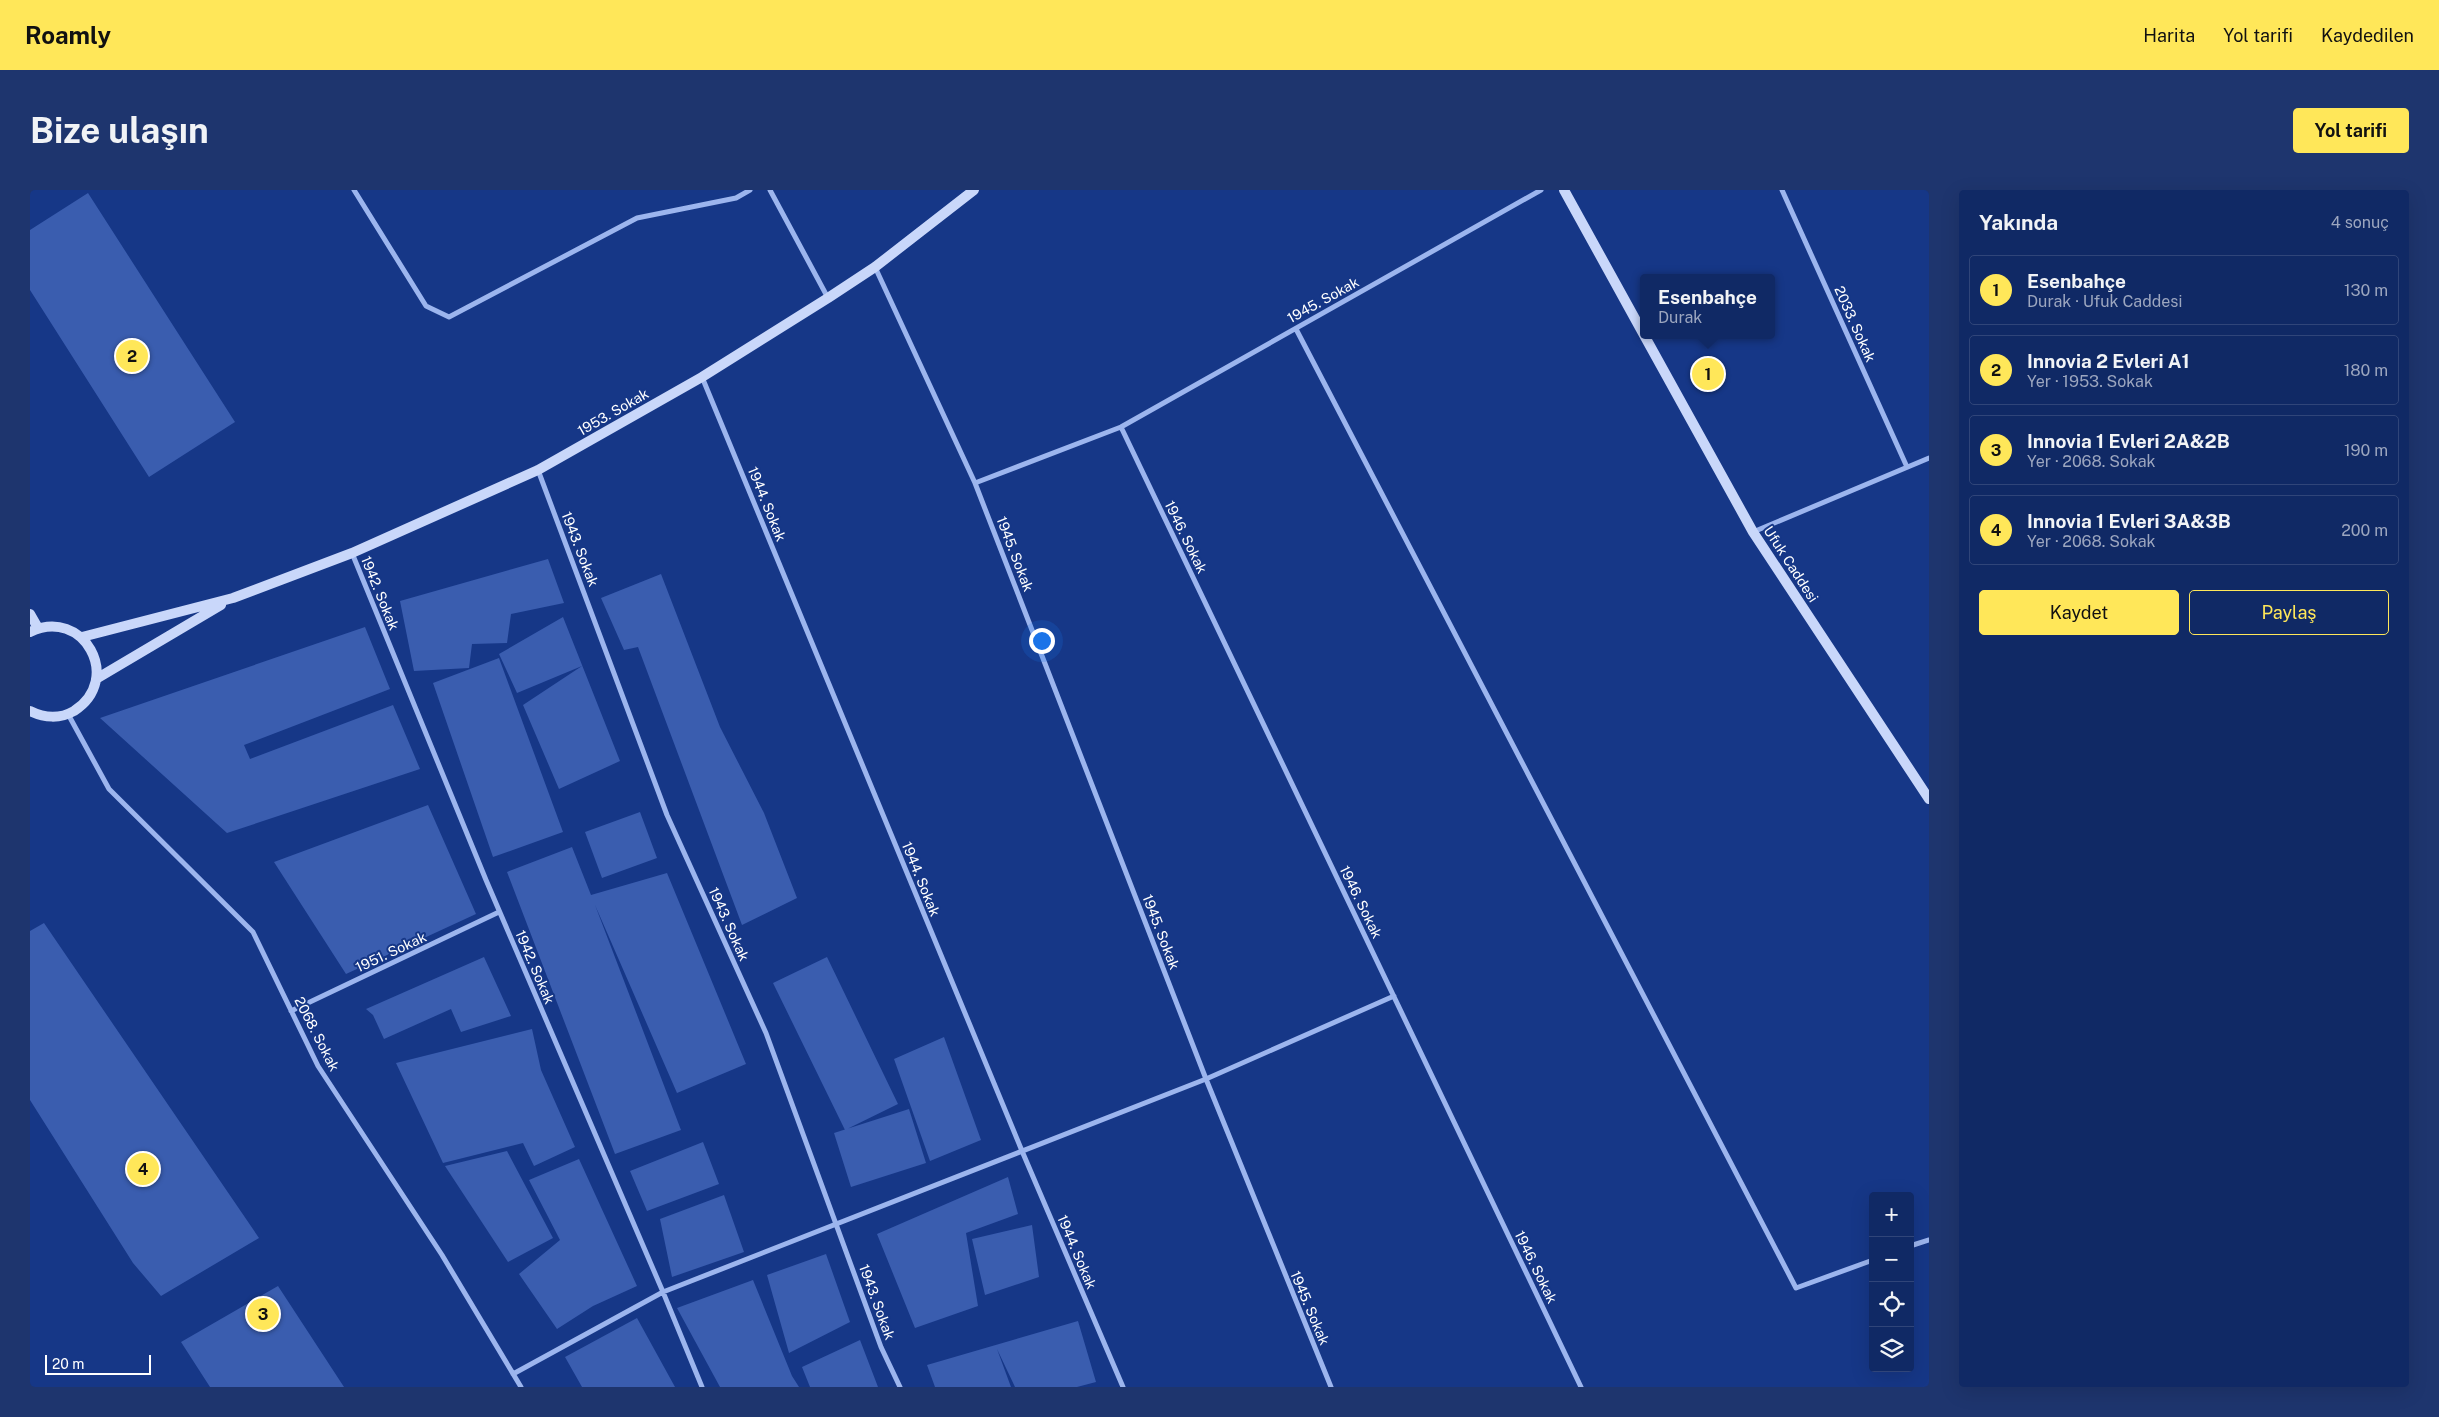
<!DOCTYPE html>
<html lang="tr">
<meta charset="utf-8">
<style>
:root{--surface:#102965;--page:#1e356e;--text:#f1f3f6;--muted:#9ca6bf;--line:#304579;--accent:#ffe759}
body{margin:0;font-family:"Public Sans",sans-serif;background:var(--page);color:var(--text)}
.controls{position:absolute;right:15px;bottom:15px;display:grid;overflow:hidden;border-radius:5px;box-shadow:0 5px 20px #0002}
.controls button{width:45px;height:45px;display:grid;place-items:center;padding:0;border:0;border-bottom:1px solid var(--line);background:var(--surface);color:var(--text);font:25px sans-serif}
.scale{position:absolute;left:15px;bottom:12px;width:106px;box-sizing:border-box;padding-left:5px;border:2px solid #fff;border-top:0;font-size:14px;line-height:18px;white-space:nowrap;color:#fff;-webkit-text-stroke:4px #163787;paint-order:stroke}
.you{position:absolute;left:1011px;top:450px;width:18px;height:18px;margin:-12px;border:4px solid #fff;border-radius:50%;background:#1a73e8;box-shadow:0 0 0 8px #1a73e833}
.badge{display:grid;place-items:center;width:32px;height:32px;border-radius:50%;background:var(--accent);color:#111;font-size:16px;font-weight:700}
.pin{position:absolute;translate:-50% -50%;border:2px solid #fff;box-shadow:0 1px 5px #0006}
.popup{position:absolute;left:1610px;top:84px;width:135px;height:65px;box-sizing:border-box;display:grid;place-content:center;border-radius:5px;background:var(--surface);filter:drop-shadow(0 1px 4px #0005);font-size:16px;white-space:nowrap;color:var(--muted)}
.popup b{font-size:19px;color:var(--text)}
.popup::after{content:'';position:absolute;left:50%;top:100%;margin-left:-10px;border:10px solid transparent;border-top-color:var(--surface)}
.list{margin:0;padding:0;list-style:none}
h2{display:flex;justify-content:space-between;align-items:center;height:65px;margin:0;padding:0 20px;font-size:21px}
h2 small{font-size:16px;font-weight:400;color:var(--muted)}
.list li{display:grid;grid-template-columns:32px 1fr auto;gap:15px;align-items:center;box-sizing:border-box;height:70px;margin:0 10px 10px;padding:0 10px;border:1px solid var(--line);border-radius:5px}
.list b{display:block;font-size:19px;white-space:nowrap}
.list p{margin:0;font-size:16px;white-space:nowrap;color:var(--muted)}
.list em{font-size:16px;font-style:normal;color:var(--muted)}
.actions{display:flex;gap:10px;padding:15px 20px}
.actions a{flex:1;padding:11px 0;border:1px solid var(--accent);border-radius:5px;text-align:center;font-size:18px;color:var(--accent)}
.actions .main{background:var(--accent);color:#111}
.icon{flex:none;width:28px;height:28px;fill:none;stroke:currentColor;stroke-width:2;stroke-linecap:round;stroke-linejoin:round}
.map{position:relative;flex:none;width:1899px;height:1197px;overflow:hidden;border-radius:5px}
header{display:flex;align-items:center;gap:30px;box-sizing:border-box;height:70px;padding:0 25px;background:var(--accent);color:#111}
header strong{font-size:24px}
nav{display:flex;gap:28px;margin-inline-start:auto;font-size:18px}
.intro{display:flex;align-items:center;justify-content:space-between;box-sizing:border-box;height:120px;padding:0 30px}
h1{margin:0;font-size:35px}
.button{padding:12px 22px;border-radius:5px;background:var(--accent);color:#111;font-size:18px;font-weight:700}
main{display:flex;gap:30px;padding:0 30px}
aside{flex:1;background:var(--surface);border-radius:5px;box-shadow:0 5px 20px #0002}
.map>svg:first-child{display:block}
.building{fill:#3a5daf}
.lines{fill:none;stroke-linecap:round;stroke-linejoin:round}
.minor{stroke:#9cb5ee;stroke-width:5}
.secondary{stroke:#c9d7fa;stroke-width:10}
.labels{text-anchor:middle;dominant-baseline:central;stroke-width:4;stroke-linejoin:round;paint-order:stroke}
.street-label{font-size:14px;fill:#fff;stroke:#163787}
</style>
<header>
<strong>Roamly</strong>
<nav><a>Harita</a><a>Yol tarifi</a><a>Kaydedilen</a></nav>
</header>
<div class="intro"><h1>Bize ulaşın</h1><a class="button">Yol tarifi</a></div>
<main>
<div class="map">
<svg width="1899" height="1197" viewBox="0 0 1899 1197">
<rect width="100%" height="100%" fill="#163787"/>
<!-- building -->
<path class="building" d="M 58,3 L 205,232 L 119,287 L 0,100 L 0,40 Z
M 518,369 L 534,413 L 481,424 L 477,453 L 442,454 L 439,478 L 384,481 L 370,411 Z
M 631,384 L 690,537 L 734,623 L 767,708 L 712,735 L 608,457 L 594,460 L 571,408 Z
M 533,427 L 590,571 L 529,599 L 493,515 L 552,476 L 487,503 L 469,464 Z
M 335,437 L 360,499 L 214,555 L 220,569 L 363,515 L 390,579 L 197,643 L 70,528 Z
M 469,468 L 533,642 L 463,667 L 403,493 Z
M 398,615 L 446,724 L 316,784 L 244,672 Z
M 610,622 L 627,668 L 572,688 L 555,642 Z
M 542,657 L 561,705 L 637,683 L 716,874 L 647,903 L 565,715 L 651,940 L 585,964 L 477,682 Z
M 14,733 L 229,1048 L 131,1106 L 103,1073 L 0,910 L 0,741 Z
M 454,767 L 481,826 L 431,842 L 421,819 L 354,849 L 343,825 L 336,819 Z
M 797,767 L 868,914 L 815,940 L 743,793 Z
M 502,839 L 511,880 L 545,957 L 504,976 L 493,953 L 413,973 L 366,873 Z
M 914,847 L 951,950 L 900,971 L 864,869 Z
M 879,919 L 896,973 L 821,997 L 804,943 Z
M 673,952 L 689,994 L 617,1021 L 600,981 Z
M 477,961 L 523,1048 L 478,1072 L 415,976 Z
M 549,969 L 607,1096 L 563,1116 L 527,1139 L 489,1084 L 530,1050 L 499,990 Z
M 978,987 L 988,1024 L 936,1043 L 948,1116 L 885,1138 L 847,1044 Z
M 694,1005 L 714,1062 L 642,1087 L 630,1029 Z
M 1002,1035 L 1009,1087 L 955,1105 L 942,1049 Z
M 796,1064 L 820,1132 L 759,1163 L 737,1085 Z
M 723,1090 L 762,1186 L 769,1197 L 690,1197 L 647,1118 Z
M 248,1096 L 314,1197 L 180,1197 L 151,1152 Z
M 607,1128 L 645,1197 L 552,1197 L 535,1167 Z
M 1048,1131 L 1066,1192 L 1047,1197 L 985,1197 L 967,1159 L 981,1197 L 905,1197 L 897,1175 Z
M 830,1150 L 848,1197 L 780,1197 L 772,1177 Z"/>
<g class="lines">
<!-- minor -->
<path class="minor" d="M 324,0 L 396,116 L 419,127 L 607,28 L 706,8 L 720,0
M 740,0 L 798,108
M 1752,0 L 1877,277
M 845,77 L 945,293 L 1176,889 L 1301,1197
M 1266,139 L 1766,1098 L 1843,1070
M 672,187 L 992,961 L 1093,1197
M 1091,237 L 1551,1197
M 508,280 L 637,625 L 736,843 L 851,1157 L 870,1197
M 945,293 L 1091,237 L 1511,0
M 1723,342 L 1899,268
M 322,363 L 456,690 L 633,1102 L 672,1197
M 38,524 L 79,599 L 223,742 L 288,876 L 412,1065 L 491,1197
M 261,821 L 469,722
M 1880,1056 L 1899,1050
M 483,1184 L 633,1102 L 1176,889 L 1364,806"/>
<!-- secondary -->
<path class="secondary" d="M 1534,0 L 1614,145
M 1614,145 L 1723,342 L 1899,609
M 0,424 L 8,438
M 0,442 C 53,416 94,489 44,521 C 30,529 14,528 0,521
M 52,447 L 203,408 L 322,363 L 508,280 L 672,187 L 798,108 L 845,77 L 944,0
M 66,489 L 191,415"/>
</g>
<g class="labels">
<!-- street labels -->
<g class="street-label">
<text transform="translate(1293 110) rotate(-29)">1945. Sokak</text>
<text transform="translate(1825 134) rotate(66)">2033. Sokak</text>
<text transform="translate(583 222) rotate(-30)">1953. Sokak</text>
<text transform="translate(737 314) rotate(68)">1944. Sokak</text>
<text transform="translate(1156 347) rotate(64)">1946. Sokak</text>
<text transform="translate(550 359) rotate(69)">1943. Sokak</text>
<text transform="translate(985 364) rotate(69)">1945. Sokak</text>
<text transform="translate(1761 374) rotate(57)">Ufuk Caddesi</text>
<text transform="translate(350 403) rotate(68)">1942. Sokak</text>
<text transform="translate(891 689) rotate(68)">1944. Sokak</text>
<text transform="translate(1331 712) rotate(64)">1946. Sokak</text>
<text transform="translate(699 734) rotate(66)">1943. Sokak</text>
<text transform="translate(1131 742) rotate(69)">1945. Sokak</text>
<text transform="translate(361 762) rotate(-25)">1951. Sokak</text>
<text transform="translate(505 777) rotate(67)">1942. Sokak</text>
<text transform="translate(287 844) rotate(63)">2068. Sokak</text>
<text transform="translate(1047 1062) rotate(67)">1944. Sokak</text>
<text transform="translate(1506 1077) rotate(64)">1946. Sokak</text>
<text transform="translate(847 1112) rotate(70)">1943. Sokak</text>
<text transform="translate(1280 1118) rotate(67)">1945. Sokak</text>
</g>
</g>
</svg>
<div class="controls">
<button>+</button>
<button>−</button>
<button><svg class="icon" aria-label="locate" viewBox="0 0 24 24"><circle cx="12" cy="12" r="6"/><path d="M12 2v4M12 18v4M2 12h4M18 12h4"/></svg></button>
<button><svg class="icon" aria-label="layers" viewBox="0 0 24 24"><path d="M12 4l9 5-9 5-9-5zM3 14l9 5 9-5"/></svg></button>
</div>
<div class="scale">20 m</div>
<div class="you"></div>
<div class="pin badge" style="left:1678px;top:184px">1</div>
<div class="popup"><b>Esenbahçe</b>Durak</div>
<div class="pin badge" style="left:102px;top:166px">2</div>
<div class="pin badge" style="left:233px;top:1124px">3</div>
<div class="pin badge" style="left:113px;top:979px">4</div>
</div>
<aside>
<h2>Yakında<small>4 sonuç</small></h2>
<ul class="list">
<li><span class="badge">1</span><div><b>Esenbahçe</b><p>Durak · Ufuk Caddesi</p></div><em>130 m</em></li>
<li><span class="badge">2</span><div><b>Innovia 2 Evleri A1</b><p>Yer · 1953. Sokak</p></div><em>180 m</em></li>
<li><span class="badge">3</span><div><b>Innovia 1 Evleri 2A&amp;2B</b><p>Yer · 2068. Sokak</p></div><em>190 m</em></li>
<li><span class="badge">4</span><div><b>Innovia 1 Evleri 3A&amp;3B</b><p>Yer · 2068. Sokak</p></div><em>200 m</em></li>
</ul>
<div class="actions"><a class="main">Kaydet</a><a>Paylaş</a></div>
</aside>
</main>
